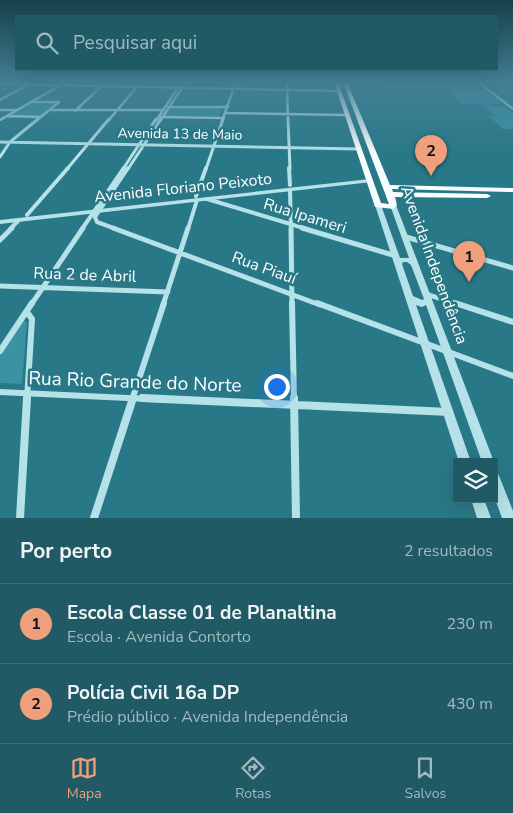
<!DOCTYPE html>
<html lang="pt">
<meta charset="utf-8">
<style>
:root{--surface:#1f5a65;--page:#2c636e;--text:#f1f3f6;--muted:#a1b9bf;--line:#3c6f79;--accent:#ef9f7c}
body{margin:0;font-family:"Nunito Sans",sans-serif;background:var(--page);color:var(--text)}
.controls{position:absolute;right:15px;bottom:15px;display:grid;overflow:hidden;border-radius:0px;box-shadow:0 5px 20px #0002}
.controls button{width:45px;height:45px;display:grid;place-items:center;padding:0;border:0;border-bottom:1px solid var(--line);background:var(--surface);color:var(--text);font:25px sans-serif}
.you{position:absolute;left:276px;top:386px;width:18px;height:18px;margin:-12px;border:4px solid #fff;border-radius:50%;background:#1a73e8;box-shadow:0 0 0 8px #1a73e833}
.badge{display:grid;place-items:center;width:32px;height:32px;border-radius:50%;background:var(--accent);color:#111;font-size:16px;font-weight:700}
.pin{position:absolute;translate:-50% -41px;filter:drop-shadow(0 1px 2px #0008)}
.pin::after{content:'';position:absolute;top:26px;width:18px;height:15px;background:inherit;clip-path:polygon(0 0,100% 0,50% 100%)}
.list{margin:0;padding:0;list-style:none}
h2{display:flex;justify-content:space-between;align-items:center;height:65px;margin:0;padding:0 20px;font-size:21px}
h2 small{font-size:16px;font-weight:400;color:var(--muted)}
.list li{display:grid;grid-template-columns:32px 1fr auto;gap:15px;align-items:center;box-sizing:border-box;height:80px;padding:0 20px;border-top:1px solid var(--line)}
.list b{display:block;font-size:19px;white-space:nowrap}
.list p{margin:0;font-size:16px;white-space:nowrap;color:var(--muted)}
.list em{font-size:16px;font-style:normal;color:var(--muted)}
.icon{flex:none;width:28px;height:28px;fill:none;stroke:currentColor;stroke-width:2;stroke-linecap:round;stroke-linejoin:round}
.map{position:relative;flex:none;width:513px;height:518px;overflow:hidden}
.search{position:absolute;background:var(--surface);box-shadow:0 5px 20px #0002;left:15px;right:15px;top:15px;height:55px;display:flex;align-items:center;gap:12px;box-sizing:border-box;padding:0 18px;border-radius:0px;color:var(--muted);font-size:19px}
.sheet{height:225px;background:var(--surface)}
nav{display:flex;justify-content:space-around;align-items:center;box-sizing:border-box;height:70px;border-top:1px solid var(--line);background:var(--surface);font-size:14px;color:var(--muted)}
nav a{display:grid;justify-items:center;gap:2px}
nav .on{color:var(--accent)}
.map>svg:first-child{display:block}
.green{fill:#3b93a2}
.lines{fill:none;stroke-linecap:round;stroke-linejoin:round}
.minor-far5{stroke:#b5e1e8;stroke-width:2.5}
.minor-far4{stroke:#b5e1e8;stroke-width:3}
.minor-far3{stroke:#b5e1e8;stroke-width:4}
.minor-far2{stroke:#b5e1e8;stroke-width:5}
.minor-far1{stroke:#b5e1e8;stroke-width:6}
.minor{stroke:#b5e1e8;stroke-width:8}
.tertiary{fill:#b5e1e8;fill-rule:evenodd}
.primary{fill:#f7fdfe;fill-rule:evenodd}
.labels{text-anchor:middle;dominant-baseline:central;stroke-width:5;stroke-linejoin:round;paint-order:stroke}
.far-street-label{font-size:14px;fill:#fff;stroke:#297887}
.street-label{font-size:16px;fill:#fff;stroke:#297887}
.near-street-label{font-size:19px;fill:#fff;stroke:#297887}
</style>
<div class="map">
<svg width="513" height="518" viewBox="0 0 513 518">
<rect width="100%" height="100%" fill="#297887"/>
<!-- green -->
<path class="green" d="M 373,82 L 474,83 L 503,104 L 462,104 L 445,88 L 376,87 Z
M 32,102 L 57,103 L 40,116 L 10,116 Z
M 483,105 L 503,106 L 513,113 L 513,129 L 503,129 L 490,117 L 496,116 Z
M 170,107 L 222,108 L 219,116 L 165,116 Z
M 23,320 L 27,322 L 22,384 L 0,383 L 0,354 Z"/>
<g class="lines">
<!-- minor-far5 -->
<path class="minor-far5" d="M 287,82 L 288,121
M 478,82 L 513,109
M 0,84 L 339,91
M 0,100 L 26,86
M 32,102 L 59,102
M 168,107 L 228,107
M 0,110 L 17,110
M 50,110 L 164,110
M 75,111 L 106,82
M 226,113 L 347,115
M 7,116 L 41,117
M 160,117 L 224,118
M 0,120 L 66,82
M 36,121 L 59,102
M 108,121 L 141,82
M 156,121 L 177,89
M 160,121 L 186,82
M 222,121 L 236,82"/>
<!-- minor-far4 -->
<path class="minor-far4" d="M 288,119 L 290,169
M 0,142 L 359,149
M 0,157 L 10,142 L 38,119
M 67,169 L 109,119
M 123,169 L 156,119
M 128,169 L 161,119
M 206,169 L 223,119"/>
<!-- minor-far3 -->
<path class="minor-far3" d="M 289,168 L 290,185
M 290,190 L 291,229
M 196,196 L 206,168
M 207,199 L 307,229
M 27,215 L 68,168
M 10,229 L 18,221
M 82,229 L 124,168
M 116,229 L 97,222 L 95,217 L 128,168
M 188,229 L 197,200"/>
<!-- minor-far2 -->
<path class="minor-far2" d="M 113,228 L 320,305
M 291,228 L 292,305
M 302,228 L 396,256
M 406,237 L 513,268
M 0,240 L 12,228
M 0,286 L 168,292
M 426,294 L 459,305
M 31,305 L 83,228
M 163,305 L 188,228"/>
<!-- minor-far1 -->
<path class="minor-far1" d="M 292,303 L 294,400
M 317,303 L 513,376
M 455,303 L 513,322
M 27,312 L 32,319 L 27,400
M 0,351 L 32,303
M 0,392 L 170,400
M 132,400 L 164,303"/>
<!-- minor -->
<path class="minor" d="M 142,398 L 449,412
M 294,398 L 296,518
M 20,518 L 27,398
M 94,518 L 133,398"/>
<!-- tertiary -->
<path class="tertiary" d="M 370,179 L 372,180 L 372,182 L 0,224 L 0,220 Z
M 378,203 L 381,205 L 400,258 L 409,258 L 390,205 L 393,203 L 396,205 L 494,462 L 482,462 L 426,305 L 422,307 L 416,305 L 471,462 L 459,462 L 375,205 ZM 403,262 L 407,262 L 411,265 L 424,299 L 422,300 L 413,296 L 402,264 Z
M 494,472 L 498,474 L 500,478 L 513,511 L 513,518 L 502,518 L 494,496 Z
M 471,499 L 484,499 L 491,518 L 477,518 Z"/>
<!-- primary -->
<path class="primary" d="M 334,82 L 338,82 L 381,203 L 389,204 L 343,82 L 347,82 L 390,185 L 513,188 L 513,192 L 392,189 L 393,192 L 487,194 L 491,196 L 487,198 L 395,197 L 397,205 L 394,209 L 375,207 Z"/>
</g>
<!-- sky -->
<linearGradient id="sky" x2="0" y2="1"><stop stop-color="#17424a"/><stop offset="0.53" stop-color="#438096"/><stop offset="1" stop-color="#438096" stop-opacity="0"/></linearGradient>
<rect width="513" height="154" fill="url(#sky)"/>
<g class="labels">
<!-- far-street labels -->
<g class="far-street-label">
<text transform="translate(180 134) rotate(1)">Avenida 13 de Maio</text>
</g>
<!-- street labels -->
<g class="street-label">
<text transform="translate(183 188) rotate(-6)">Avenida Floriano Peixoto</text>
<text transform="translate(305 216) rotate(17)">Rua Ipameri</text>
<text transform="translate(434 265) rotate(70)">Avenida Independência</text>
<text transform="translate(264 268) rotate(20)">Rua Piauí</text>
<text transform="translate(85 275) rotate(2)">Rua 2 de Abril</text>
</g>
<!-- near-street labels -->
<g class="near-street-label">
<text transform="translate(135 382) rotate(2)">Rua Rio Grande do Norte</text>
</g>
</g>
</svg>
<div class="controls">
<button><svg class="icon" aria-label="layers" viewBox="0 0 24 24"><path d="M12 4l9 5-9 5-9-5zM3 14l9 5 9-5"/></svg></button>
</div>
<div class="you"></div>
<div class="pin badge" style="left:469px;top:282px">1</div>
<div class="pin badge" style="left:431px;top:176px">2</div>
<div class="search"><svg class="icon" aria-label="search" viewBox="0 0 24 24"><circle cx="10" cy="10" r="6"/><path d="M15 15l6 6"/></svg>Pesquisar aqui</div>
</div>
<section class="sheet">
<h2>Por perto<small>2 resultados</small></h2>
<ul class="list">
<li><span class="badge">1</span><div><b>Escola Classe 01 de Planaltina</b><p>Escola · Avenida Contorto</p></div><em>230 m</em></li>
<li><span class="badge">2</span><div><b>Polícia Civil 16a DP</b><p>Prédio público · Avenida Independência</p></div><em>430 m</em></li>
</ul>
</section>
<nav>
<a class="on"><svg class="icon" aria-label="map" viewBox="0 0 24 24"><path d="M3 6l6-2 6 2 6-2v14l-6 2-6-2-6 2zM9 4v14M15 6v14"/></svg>Mapa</a>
<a><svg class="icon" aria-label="directions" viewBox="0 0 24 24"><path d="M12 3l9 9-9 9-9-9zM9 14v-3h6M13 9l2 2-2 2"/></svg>Rotas</a>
<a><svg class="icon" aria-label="saved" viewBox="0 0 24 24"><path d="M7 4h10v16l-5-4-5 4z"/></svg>Salvos</a>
</nav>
